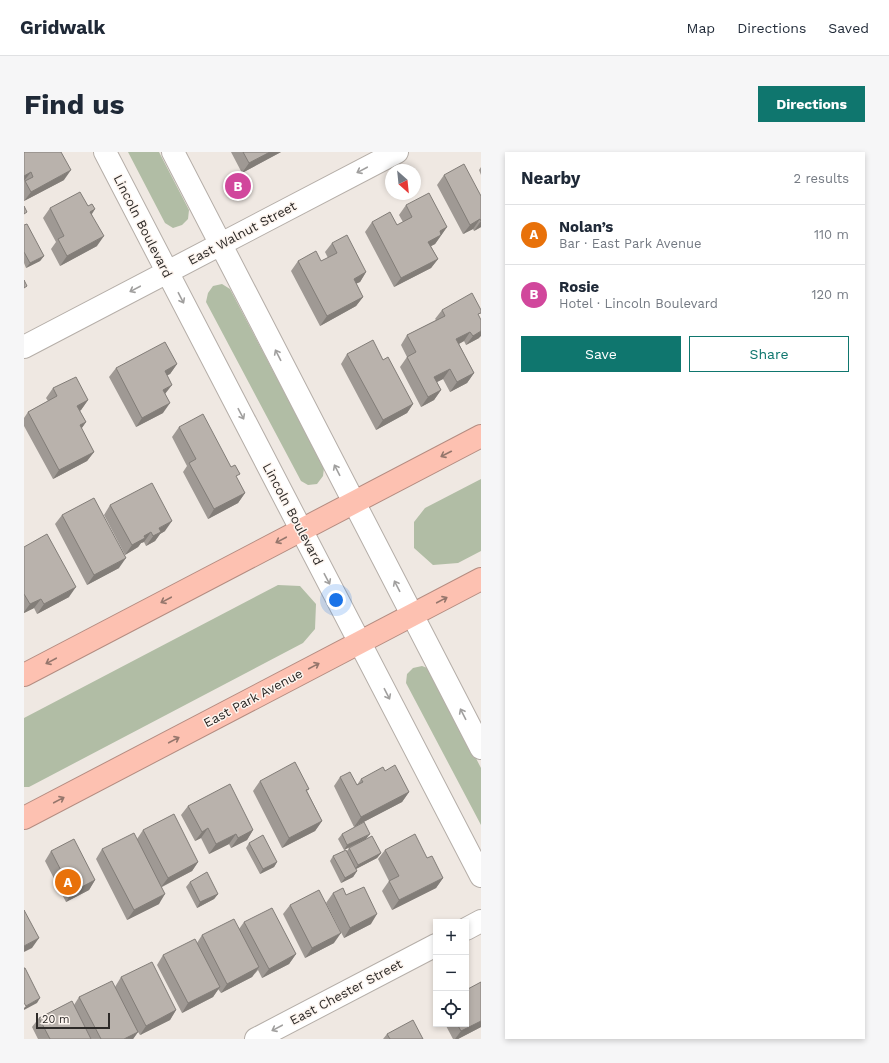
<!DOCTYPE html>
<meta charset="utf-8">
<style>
:root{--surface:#fff;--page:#f6f6f7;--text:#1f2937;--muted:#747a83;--line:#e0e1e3;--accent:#0f766e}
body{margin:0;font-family:"Work Sans",sans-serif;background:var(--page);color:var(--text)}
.controls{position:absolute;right:12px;bottom:12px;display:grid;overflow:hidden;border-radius:0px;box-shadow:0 2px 6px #0003}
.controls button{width:36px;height:36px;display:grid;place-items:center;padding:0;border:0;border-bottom:1px solid var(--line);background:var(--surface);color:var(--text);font:20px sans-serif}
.compass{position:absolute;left:361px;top:12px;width:36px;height:36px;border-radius:50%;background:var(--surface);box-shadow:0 2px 6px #0003;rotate:153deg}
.scale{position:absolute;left:12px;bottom:10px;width:74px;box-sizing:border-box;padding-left:4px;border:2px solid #2d2a28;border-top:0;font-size:11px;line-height:14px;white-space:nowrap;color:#2d2a28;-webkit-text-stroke:3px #fdf5ef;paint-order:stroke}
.you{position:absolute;left:312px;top:448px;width:14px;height:14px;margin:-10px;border:3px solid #fff;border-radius:50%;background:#1a73e8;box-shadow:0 0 0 6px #1a73e833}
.badge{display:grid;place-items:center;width:26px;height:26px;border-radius:50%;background:var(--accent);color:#fff;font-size:13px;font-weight:700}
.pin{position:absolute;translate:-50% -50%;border:2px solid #fff;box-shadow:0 1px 4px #0006}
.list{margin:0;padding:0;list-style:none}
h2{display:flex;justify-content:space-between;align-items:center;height:52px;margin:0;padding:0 16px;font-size:17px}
h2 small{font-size:13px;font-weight:400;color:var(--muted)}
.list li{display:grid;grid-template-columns:26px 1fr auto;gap:12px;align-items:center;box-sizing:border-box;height:60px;padding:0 16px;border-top:1px solid var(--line)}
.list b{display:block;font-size:15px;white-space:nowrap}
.list p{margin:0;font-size:13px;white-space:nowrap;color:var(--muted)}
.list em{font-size:13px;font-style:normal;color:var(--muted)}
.actions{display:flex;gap:8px;padding:12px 16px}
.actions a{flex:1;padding:9px 0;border:1px solid var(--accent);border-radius:0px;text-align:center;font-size:14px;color:var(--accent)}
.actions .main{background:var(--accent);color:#fff}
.icon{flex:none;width:22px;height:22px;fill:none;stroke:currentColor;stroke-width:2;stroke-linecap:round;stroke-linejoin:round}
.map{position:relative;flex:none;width:457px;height:887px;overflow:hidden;border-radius:0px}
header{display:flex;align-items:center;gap:24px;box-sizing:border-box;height:56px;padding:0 20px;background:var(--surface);border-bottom:1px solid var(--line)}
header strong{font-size:19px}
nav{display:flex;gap:22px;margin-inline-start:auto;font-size:14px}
.intro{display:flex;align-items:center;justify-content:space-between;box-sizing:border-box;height:96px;padding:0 24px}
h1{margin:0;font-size:28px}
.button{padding:10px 18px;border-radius:0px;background:var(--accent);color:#fff;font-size:14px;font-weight:700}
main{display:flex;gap:24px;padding:0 24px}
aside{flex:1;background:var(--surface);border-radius:0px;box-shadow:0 2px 6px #0003}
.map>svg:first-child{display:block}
.green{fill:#b1bda5}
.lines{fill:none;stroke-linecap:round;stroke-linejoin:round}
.minor-casing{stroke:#b5aea8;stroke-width:24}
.highway-casing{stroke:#b48c81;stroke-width:24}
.minor{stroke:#fff;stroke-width:22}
.highway{stroke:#fdc1b1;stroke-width:22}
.wall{fill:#9f9994}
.shaded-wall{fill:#827d78}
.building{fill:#b9b2ac;stroke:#827d78}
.oneway{stroke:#a09f9e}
.oneway2{stroke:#95766c}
.labels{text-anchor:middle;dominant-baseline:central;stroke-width:3;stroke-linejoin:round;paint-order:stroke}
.street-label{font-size:13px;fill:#2d2a28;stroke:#fdf5ef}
</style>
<header>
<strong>Gridwalk</strong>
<nav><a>Map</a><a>Directions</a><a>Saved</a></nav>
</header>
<div class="intro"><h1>Find us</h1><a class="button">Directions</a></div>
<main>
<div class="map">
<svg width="457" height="887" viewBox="0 0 457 887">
<rect width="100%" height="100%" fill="#efe8e2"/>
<!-- green -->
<path class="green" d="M 104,0 L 135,0 L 165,58 L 164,67 L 158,73 L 149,76 L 141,71 Z
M 198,132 L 206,137 L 300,316 L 299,324 L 293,332 L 284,333 L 277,329 L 182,150 L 184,141 L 189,134 Z
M 457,327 L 457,399 L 434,411 L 409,413 L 390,396 L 390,370 L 401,356 Z
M 254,433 L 276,434 L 292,452 L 291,477 L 279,491 L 5,635 L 0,635 L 0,566 Z
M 398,514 L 406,517 L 457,616 L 457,673 L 382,531 L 383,522 L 389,516 Z"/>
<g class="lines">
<defs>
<path id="minor" d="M 81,0 L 457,724
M 149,0 L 457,596
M 0,195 L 373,0
M 442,777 L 457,769
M 232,887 L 412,793"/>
<path id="highway" d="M 0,523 L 457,284
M 0,666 L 457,427"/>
</defs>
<!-- minor casing -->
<use href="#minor" class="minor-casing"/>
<!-- highway casing -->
<use href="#highway" class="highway-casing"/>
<!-- minor -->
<use href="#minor" class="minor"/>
<!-- highway -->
<use href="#highway" class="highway"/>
</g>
<!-- wall -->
<path class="wall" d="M 0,0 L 40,28 L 0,49 Z
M 207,0 L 257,0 L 218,21 Z
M 457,15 L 457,23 L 455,18 Z
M 420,23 L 457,44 L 457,75 L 450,79 L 449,77 L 439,82 L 413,33 Z
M 382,53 L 423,75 L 411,92 L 407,94 L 414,107 L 407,116 L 370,135 L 341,80 L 348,70 L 373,73 L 379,70 L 375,63 Z
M 64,54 L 71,57 L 68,62 L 73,94 L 36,114 L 27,97 L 32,90 L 19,66 L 26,56 Z
M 0,73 L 20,104 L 16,109 L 2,116 L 0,111 Z
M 308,91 L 342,120 L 336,130 L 332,131 L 339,145 L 332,154 L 296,174 L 267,119 L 274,109 L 297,109 L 304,106 L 301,100 Z
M 418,158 L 455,164 L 455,186 L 442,193 L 440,189 L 435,192 L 450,221 L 443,231 L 426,240 L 419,227 L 413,230 L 417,238 L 410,248 L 397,255 L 376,215 L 383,205 L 377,193 L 383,183 L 412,168 L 411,167 Z
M 323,202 L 359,208 L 389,252 L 383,261 L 352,278 L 317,212 Z
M 153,212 L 146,222 L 143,223 L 139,261 L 112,275 L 85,225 L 92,216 Z
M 29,236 L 64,248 L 57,258 L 56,259 L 62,270 L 57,277 L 70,300 L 63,309 L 29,327 L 0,274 L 0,266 L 4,260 L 24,249 L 22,246 Z
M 155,275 L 213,327 L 221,341 L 214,351 L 184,367 L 159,320 L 163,314 L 148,285 Z
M 86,353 L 141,379 L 136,382 L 131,389 L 122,394 L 120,390 L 117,391 L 114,395 L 101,403 L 80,363 Z
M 38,363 L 95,416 L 63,433 L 31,372 Z
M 0,395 L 45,445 L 13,462 L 10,456 L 0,461 Z
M 361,619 L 385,640 L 378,650 L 330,675 L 310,634 L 316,625 L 333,633 L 337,627 Z
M 236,629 L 285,637 L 283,639 L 298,669 L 291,679 L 258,696 L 229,639 Z
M 164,654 L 229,678 L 223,688 L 207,696 L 205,692 L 185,702 L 177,686 L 171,689 L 157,663 Z
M 119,678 L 174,710 L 168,719 L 138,735 L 135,752 L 103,768 L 72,707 L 78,697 L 113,687 Z
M 318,682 L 342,687 L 320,698 L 314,687 Z
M 225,691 L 253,710 L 250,715 L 236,722 L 222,696 Z
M 325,696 L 357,701 L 353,706 L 332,717 L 333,719 L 329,725 L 317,731 L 306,709 L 309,704 L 323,699 Z
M 361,698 L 403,706 L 419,726 L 412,736 L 368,758 L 358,739 L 365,729 L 354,707 Z
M 27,699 L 71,728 L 65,738 L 42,750 L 21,709 Z
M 166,730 L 194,742 L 190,747 L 173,756 L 162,735 Z
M 309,741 L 322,743 L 347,772 L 320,786 L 302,751 Z
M 266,753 L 310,791 L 281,806 L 259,762 Z
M 220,770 L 272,802 L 265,812 L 238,826 L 234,818 L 228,825 L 197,841 L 194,837 L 189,845 L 158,861 L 133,813 L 139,803 L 173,791 L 178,783 L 215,777 Z
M 97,825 L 152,858 L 146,868 L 116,883 L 114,880 L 109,887 L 14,887 L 8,875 L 15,866 L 50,853 L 55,845 L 91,835 Z
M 457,830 L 457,875 L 434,887 L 429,887 L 421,872 L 442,872 Z
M 363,882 L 399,887 L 359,887 Z"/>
<!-- shaded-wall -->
<path class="shaded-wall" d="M 246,0 L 257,0 L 218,21 L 225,11 Z
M 47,18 L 40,28 L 0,49 L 7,40 Z
M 7,20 L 0,29 L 0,24 Z
M 71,57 L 64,67 L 66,60 Z
M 456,67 L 449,77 L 439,82 L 446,73 Z
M 457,69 L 457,75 L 450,79 Z
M 423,75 L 411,92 L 398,99 L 404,90 L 416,79 Z
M 80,84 L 73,94 L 36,114 L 43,104 Z
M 20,104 L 16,109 L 2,116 L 6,111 Z
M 414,107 L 407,116 L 370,135 L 377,126 Z
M 342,120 L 336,130 L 323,136 L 330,127 Z
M 339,145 L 332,154 L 296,174 L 303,164 Z
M 457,179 L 457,184 L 455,186 L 442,193 L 449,184 Z
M 446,180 L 440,189 L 425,197 L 432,187 Z
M 153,212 L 146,222 L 134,228 L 141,219 Z
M 426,217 L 419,227 L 403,235 L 410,225 Z
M 450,221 L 443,231 L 426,240 L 433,230 Z
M 148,233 L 141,242 L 139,238 Z
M 417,238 L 410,248 L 397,255 L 404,245 Z
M 64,248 L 57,258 L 46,264 L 53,254 Z
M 146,251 L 139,261 L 112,275 L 118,266 Z
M 389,252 L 383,261 L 352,278 L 359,268 Z
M 62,270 L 55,280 L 56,273 Z
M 70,300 L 63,309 L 29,327 L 35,318 Z
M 221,341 L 214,351 L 184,367 L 190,357 Z
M 148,369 L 141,379 L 136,382 L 131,389 L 122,394 L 135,376 Z
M 127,380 L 120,390 L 117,391 L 114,395 L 101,403 L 108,393 L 120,384 Z
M 102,406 L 95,416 L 63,433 L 70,423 Z
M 52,435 L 45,445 L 13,462 L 20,452 Z
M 17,447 L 10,456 L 0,461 L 0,460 L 6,452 Z
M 385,640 L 378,650 L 330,675 L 337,665 Z
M 298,669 L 291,679 L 258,696 L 265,686 Z
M 184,676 L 177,686 L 171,689 L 178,680 Z
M 229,678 L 223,688 L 207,696 L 214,686 Z
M 212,682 L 205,692 L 185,702 L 192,692 Z
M 346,682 L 342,687 L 320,698 L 323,693 Z
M 357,701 L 353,706 L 330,718 L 334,713 Z
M 174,710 L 168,719 L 137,735 L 144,726 Z
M 253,710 L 250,715 L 236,722 L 239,717 Z
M 333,719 L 329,725 L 317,731 L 321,726 Z
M 419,726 L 412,736 L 368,758 L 375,748 Z
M 71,728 L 65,738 L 42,750 L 48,740 Z
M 141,742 L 135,752 L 103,768 L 110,758 Z
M 194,742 L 190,747 L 173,756 L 176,750 Z
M 353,762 L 347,772 L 320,786 L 326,776 Z
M 317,781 L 310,791 L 281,806 L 288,796 Z
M 15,786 L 8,796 L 0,800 L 0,794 Z
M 272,802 L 265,812 L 238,826 L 245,817 Z
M 235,815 L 228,825 L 197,841 L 203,832 Z
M 196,835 L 189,845 L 158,861 L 164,851 Z
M 16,846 L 13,851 L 0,858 L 0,856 L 2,854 Z
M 152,858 L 146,868 L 116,883 L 122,874 Z
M 457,869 L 457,875 L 434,887 L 431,887 L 437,879 Z
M 114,880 L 109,887 L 100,887 Z"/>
<!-- building -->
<path class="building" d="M 0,0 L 37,0 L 47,18 L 7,40 L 1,29 L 9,25 L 7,20 L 0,24 Z
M 219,0 L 246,0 L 225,11 Z
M 440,12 L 457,44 L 457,69 L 456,67 L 446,73 L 420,23 Z
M 56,40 L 64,54 L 68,52 L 71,57 L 66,60 L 80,84 L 43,104 L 34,87 L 40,84 L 26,56 Z
M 405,41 L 423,75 L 416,79 L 417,83 L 404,90 L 414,107 L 377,126 L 348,70 L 366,60 L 373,73 L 388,65 L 382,53 Z
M 0,54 L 3,60 L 0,62 Z
M 3,72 L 20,104 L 6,111 L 0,100 L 0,73 Z
M 323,83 L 342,120 L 330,127 L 339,145 L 303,164 L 274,109 L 292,99 L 297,109 L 313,101 L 308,91 Z
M 0,128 L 3,134 L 0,136 Z
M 448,141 L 457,158 L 457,161 L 454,162 L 457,168 L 457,179 L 449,184 L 446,180 L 432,187 L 450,221 L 433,230 L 426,217 L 410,225 L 417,238 L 404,245 L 383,205 L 392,200 L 383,183 L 421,164 L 418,158 Z
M 349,188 L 359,208 L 364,205 L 389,252 L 359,268 L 323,202 Z
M 141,190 L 153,212 L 141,219 L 148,233 L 139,238 L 146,251 L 118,266 L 92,216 Z
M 52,225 L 64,248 L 53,254 L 62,270 L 56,273 L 70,300 L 35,318 L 4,260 L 33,244 L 29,236 Z
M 179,262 L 207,315 L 211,313 L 216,322 L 212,324 L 221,341 L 190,357 L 165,311 L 172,307 L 155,275 Z
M 128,331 L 148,369 L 135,376 L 137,380 L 129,384 L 127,380 L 120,384 L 121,386 L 108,393 L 86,353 Z
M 70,346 L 102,406 L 70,423 L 38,363 Z
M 23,382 L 52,435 L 20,452 L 17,447 L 6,452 L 0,442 L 0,395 Z
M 271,610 L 285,637 L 282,638 L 298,669 L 265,686 L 236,629 Z
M 371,613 L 385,640 L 337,665 L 316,625 L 326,620 L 333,633 L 339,630 L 337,627 L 359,615 L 361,619 Z
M 206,632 L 229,678 L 214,686 L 212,682 L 192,692 L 184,676 L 178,680 L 164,654 Z
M 150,662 L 174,710 L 144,726 L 119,678 Z
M 340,670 L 346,682 L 323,693 L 318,682 Z
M 110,681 L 141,742 L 110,758 L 78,697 Z
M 391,682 L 403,706 L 408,704 L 419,726 L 375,748 L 365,729 L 375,724 L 361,698 Z
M 239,683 L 253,710 L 239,717 L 225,691 Z
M 348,684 L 357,701 L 334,713 L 325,696 Z
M 50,687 L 71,728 L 48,740 L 27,699 Z
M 322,698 L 333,719 L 321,726 L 309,704 Z
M 183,720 L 194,742 L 176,750 L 166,730 Z
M 340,735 L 353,762 L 326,776 L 309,741 L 319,736 L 322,743 Z
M 295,738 L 317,781 L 288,796 L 266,753 Z
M 248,756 L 272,802 L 245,817 L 220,770 Z
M 0,758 L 15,786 L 0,794 Z
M 210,767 L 235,815 L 203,832 L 178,783 Z
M 171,787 L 196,835 L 164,851 L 139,803 Z
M 128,810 L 152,858 L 122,874 L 97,825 Z
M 0,816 L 1,816 L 16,846 L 2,854 L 0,851 Z
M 88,829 L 114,880 L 100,887 L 77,887 L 55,845 Z
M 457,830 L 457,869 L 437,879 L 433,872 L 442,872 L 442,838 Z
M 48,849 L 67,887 L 26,887 L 15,866 Z
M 389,868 L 399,887 L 366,887 L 363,882 Z"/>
<!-- one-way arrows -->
<defs><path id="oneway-shaft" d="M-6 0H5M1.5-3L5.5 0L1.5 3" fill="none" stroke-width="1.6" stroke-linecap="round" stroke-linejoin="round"/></defs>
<g class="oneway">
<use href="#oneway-shaft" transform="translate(338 18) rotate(152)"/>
<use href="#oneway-shaft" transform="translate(111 137) rotate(152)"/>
<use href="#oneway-shaft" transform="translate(157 146) rotate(63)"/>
<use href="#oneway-shaft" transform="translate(254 203) rotate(-117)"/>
<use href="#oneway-shaft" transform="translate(217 262) rotate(62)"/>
<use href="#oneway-shaft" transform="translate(313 318) rotate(-117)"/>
<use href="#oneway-shaft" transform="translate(303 427) rotate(62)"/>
<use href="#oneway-shaft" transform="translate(373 434) rotate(-117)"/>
<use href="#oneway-shaft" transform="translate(363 542) rotate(63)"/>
<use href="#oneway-shaft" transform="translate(439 562) rotate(-117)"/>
<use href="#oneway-shaft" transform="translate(253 876) rotate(152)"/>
</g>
<g class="oneway2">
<use href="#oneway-shaft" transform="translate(422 302) rotate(153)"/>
<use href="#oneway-shaft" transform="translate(257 388) rotate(152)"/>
<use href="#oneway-shaft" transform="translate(142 448) rotate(152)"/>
<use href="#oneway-shaft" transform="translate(418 448) rotate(-28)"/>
<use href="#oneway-shaft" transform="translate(27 509) rotate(152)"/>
<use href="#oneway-shaft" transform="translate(290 514) rotate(-28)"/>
<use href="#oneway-shaft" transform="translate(150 588) rotate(-28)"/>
<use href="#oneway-shaft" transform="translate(35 648) rotate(-28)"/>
</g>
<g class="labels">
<!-- street labels -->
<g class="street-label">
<text transform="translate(119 74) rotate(63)">Lincoln Boulevard</text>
<text transform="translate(218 81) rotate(-28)">East Walnut Street</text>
<text transform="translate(269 362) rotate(62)">Lincoln Boulevard</text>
<text transform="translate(229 546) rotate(-28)">East Park Avenue</text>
<text transform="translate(322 840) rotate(-28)">East Chester Street</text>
</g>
</g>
</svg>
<div class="controls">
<button>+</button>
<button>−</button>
<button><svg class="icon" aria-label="locate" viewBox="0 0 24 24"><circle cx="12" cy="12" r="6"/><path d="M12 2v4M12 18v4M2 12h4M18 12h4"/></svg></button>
</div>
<svg class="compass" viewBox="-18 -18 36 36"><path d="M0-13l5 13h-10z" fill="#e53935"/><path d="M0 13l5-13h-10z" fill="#747a83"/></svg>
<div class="scale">20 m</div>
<div class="you"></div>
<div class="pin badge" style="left:44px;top:730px;background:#e8710a">A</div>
<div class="pin badge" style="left:214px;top:34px;background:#d1479c">B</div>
</div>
<aside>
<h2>Nearby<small>2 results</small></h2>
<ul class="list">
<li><span class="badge" style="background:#e8710a">A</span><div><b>Nolan’s</b><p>Bar · East Park Avenue</p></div><em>110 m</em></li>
<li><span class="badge" style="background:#d1479c">B</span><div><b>Rosie</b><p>Hotel · Lincoln Boulevard</p></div><em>120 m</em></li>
</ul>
<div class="actions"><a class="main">Save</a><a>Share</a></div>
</aside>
</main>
